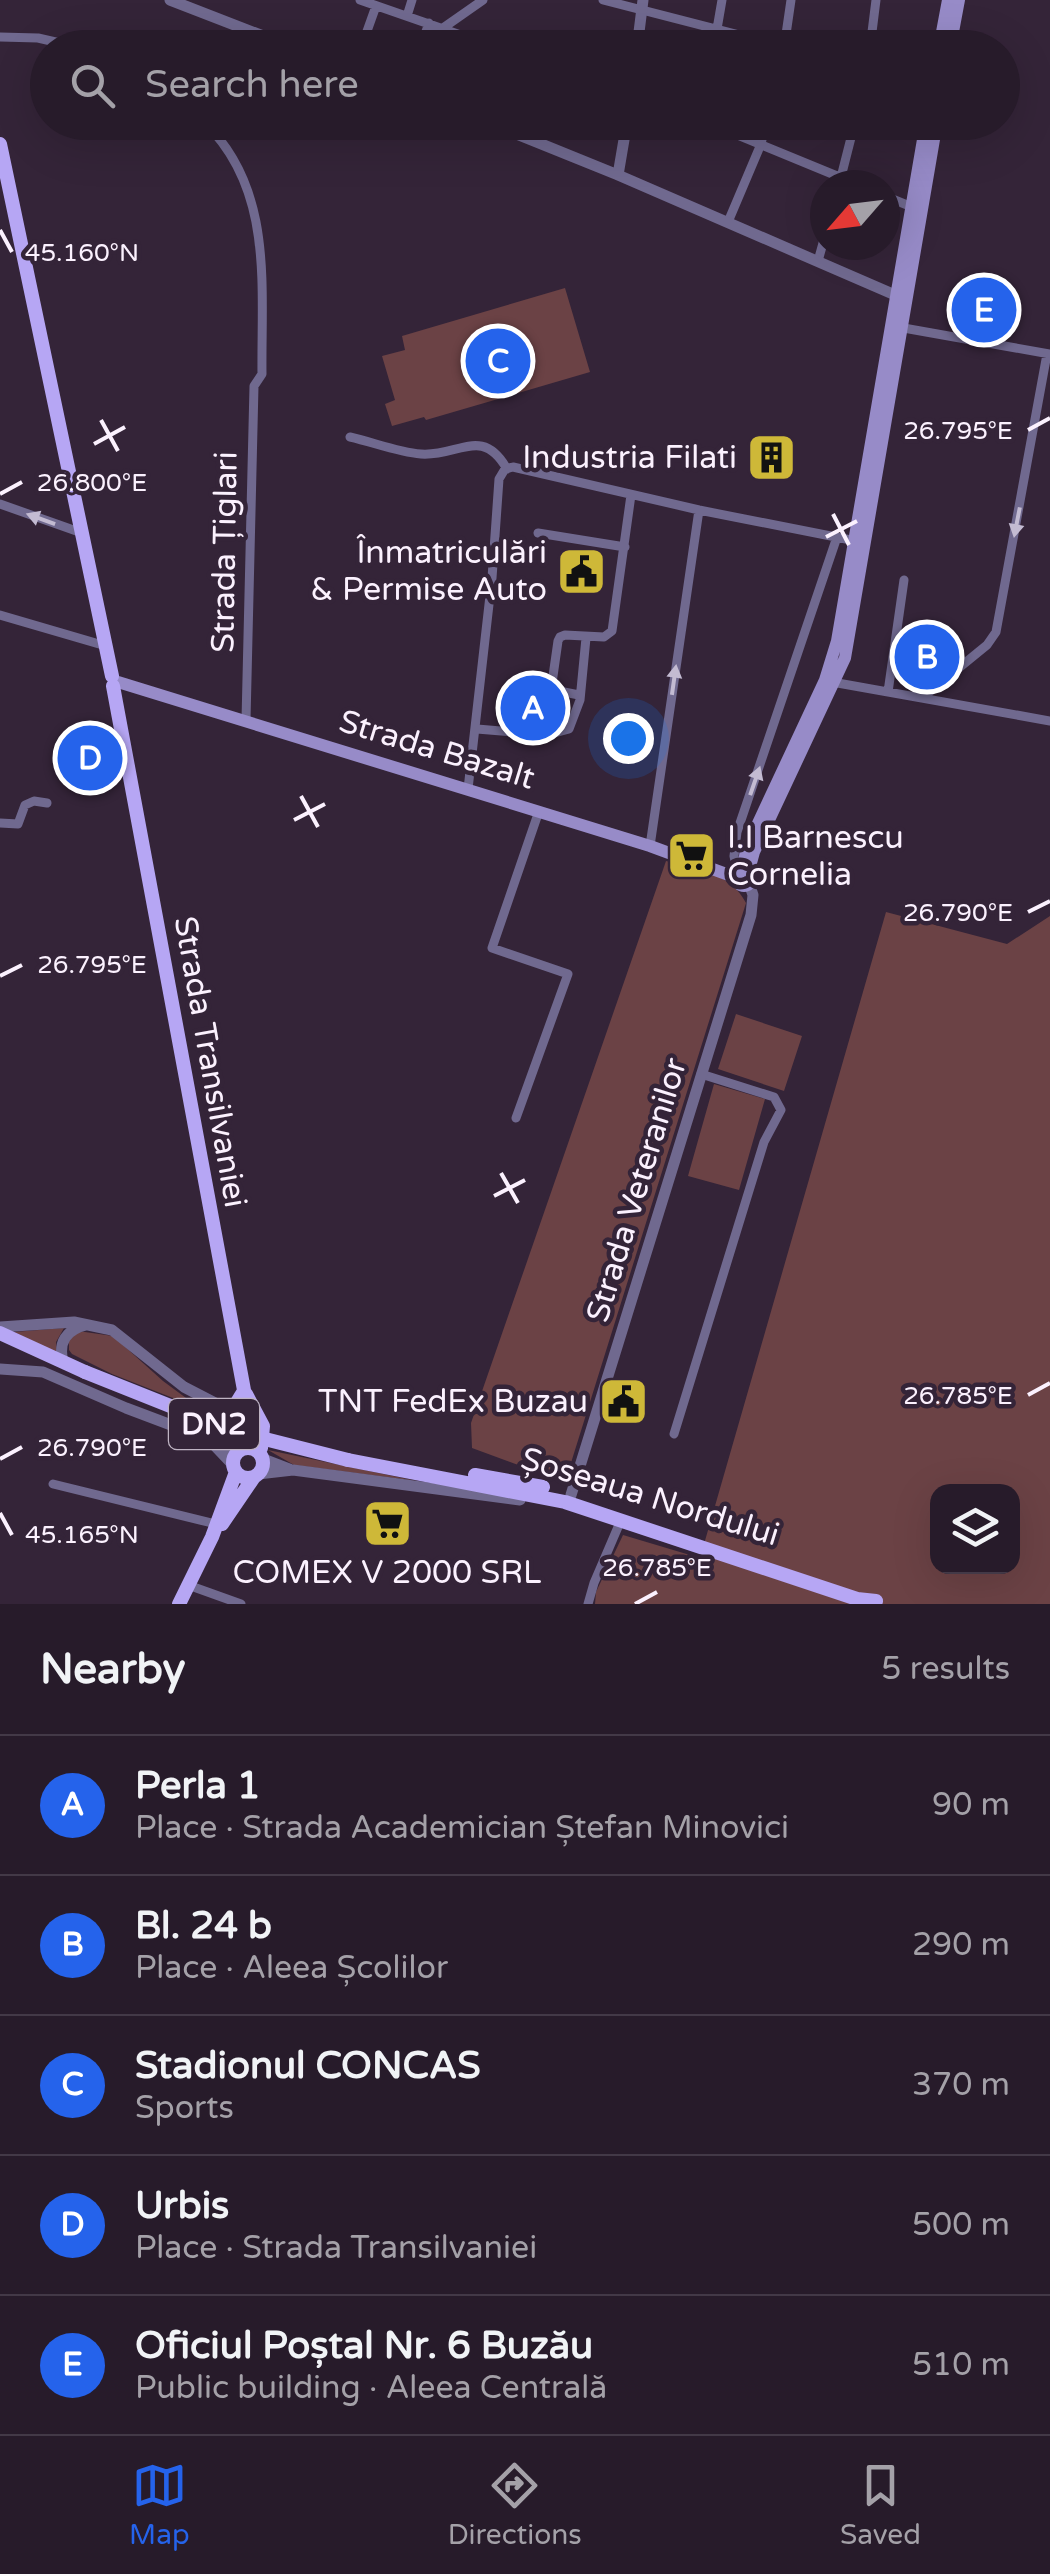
<!DOCTYPE html>
<meta charset="utf-8">
<style>
:root{--surface:#271b2a;--page:#332836;--text:#f1f3f6;--muted:#a4a1a8;--line:#433947;--accent:#2563eb}
body{margin:0;font-family:"Varela Round",sans-serif;background:var(--page);color:var(--text)}
.controls{position:absolute;right:30px;bottom:30px;display:grid;overflow:hidden;border-radius:20px;box-shadow:0 10px 40px #0002}
.controls button{width:90px;height:90px;display:grid;place-items:center;padding:0;border:0;border-bottom:2px solid var(--line);background:var(--surface);color:var(--text);font:50px sans-serif}
.compass{position:absolute;left:810px;top:170px;width:90px;height:90px;border-radius:50%;background:var(--surface);box-shadow:0 10px 40px #0002;rotate:242deg}
.you{position:absolute;left:628px;top:738px;width:35px;height:35px;margin:-25px;border:8px solid #fff;border-radius:50%;background:#1a73e8;box-shadow:0 0 0 15px #1a73e833}
.badge{display:grid;place-items:center;width:65px;height:65px;border-radius:50%;background:var(--accent);color:#fff;font-size:32px;font-weight:700}
.pin{position:absolute;translate:-50% -50%;border:5px solid #fff;box-shadow:0 2px 10px #0006}
.list{margin:0;padding:0;list-style:none}
h2{display:flex;justify-content:space-between;align-items:center;height:130px;margin:0;padding:0 40px;font-size:42px}
h2 small{font-size:32px;font-weight:400;color:var(--muted)}
.list li{display:grid;grid-template-columns:65px 1fr auto;gap:30px;align-items:center;box-sizing:border-box;height:140px;padding:0 40px;border-top:2px solid var(--line)}
.list b{display:block;font-size:38px;white-space:nowrap}
.list p{margin:0;font-size:32px;white-space:nowrap;color:var(--muted)}
.list em{font-size:32px;font-style:normal;color:var(--muted)}
.icon{flex:none;width:55px;height:55px;fill:none;stroke:currentColor;stroke-width:2;stroke-linecap:round;stroke-linejoin:round}
.map{position:relative;flex:none;width:1050px;height:1604px;overflow:hidden}
.search{position:absolute;background:var(--surface);box-shadow:0 10px 40px #0002;left:30px;right:30px;top:30px;height:110px;display:flex;align-items:center;gap:25px;box-sizing:border-box;padding:0 35px;border-radius:55px;color:var(--muted);font-size:38px}
.sheet{height:830px;background:var(--surface)}
nav{display:flex;justify-content:space-around;align-items:center;box-sizing:border-box;height:140px;border-top:2px solid var(--line);background:var(--surface);font-size:28px;color:var(--muted)}
nav a{display:grid;justify-items:center;gap:5px}
nav .on{color:var(--accent)}
.map>svg:first-child{display:block}
.green{fill:#6b4245;fill-rule:evenodd}
.lines{fill:none;stroke-linecap:round;stroke-linejoin:round}
.minor{stroke:#70698f;stroke-width:9}
.tertiary{stroke:#70698f;stroke-width:11}
.secondary{stroke:#978bc8;stroke-width:12}
.primary{stroke:#b6a6f4;stroke-width:14}
.primary-bridge{stroke:#b6a6f4;stroke-width:14}
.oneway{fill:#c3bbd2}
.ticks{fill:none;stroke:#fbf1fe;stroke-width:4}
.labels{text-anchor:middle;dominant-baseline:central;stroke-width:9;stroke-linejoin:round;paint-order:stroke}
.shield{fill:#342438;stroke:#bfb4c3;stroke-width:2.5}
.shield-label{font-size:30px;font-weight:bold;fill:#fbf1fe}
.poi-label{font-size:32px;fill:#fbf1fe;stroke:#342438;text-anchor:end}
.street-label{font-size:32px;fill:#fbf1fe;stroke:#342438}
.ticks-label{font-size:25px;text-anchor:middle;fill:#fbf1fe;stroke:#342438;stroke-width:9;stroke-linejoin:round;paint-order:stroke}
</style>
<div class="map">
<svg width="1050" height="1604" viewBox="0 0 1050 1604">
<rect width="100%" height="100%" fill="#342438"/>
<!-- green -->
<path class="green" d="M 565,288 L 590,372 L 426,420 L 424,417 L 392,426 L 385,404 L 395,400 L 382,356 L 405,350 L 402,336 Z
M 666,861 C 696,868 731,873 746,903 L 565,1482 L 472,1448 L 471,1423 Z
M 886,912 L 1007,944 L 1050,916 L 1050,1604 L 595,1604 L 596,1592 L 623,1535 L 700,1558 ZM 938,1491 L 1012,1491 L 1012,1566 L 938,1566 Z
M 736,1014 L 802,1036 L 784,1091 L 718,1069 Z
M 714,1084 L 765,1099 L 739,1190 L 688,1176 Z
M 64,1328 L 56,1342 L 57,1353 L 14,1332 Z
M 78,1331 L 113,1336 L 163,1381 L 201,1409 L 112,1374 L 72,1354 L 69,1350 L 69,1339 Z
M 268,1450 L 417,1481 L 294,1465 Z"/>
<g class="lines">
<!-- minor -->
<path class="minor" d="M 360,0 L 498,48
M 603,0 L 790,48
M 407,16 L 412,0
M 443,28 L 483,0
M 717,29 L 722,0
M 0,37 L 38,38 L 82,48
M 361,48 L 376,6
M 420,48 L 429,23
M 784,48 L 791,0
M 870,48 L 876,0
M 204,122 C 274,189 261,286 262,374 L 254,386 L 246,720
M 706,122 L 859,185
M 839,185 L 855,122
M 885,196 L 912,207
M 728,222 L 761,144 L 766,122
M 818,261 L 825,236
M 898,327 L 1050,354
M 350,437 C 373,442 397,452 421,454 C 458,457 482,425 507,469
M 0,504 L 82,533
M 538,533 L 625,547
M 0,615 L 106,646
M 832,682 L 1050,721
M 888,692 L 904,580
M 579,695 L 554,690 L 552,683 L 558,641 L 560,637 L 565,635 L 604,637 L 612,631 L 631,495
M 922,698 L 987,645 L 996,632 L 1047,354
M 477,729 L 547,735 L 569,729 L 580,700 L 586,638
M 468,789 L 492,578 L 499,479 L 505,469 L 513,467 L 699,510 L 856,541
M 0,823 L 18,824 L 25,805 L 34,801 L 47,803
M 650,846 L 699,510
M 738,875 L 734,856 L 737,832 L 837,537
M 516,1118 L 568,974 L 492,948 L 539,811
M 674,1434 L 764,1142 L 781,1110 L 774,1097 L 701,1074
M 53,1484 L 216,1524
M 188,1585 L 241,1604
M 588,1604 L 594,1583 L 621,1520"/>
<!-- tertiary -->
<path class="tertiary" d="M 170,0 L 294,48
M 637,48 L 643,0
M 487,122 L 618,175 L 902,298
M 618,175 L 627,122
M 0,1327 L 74,1322 L 112,1330 L 184,1387 L 244,1418 L 248,1425
M 63,1362 C 58,1342 66,1330 86,1325
M 0,1369 L 43,1372 L 126,1408 L 240,1451
M 215,1446 L 233,1465
M 263,1459 L 289,1469
M 258,1474 L 293,1470 L 520,1500
M 571,1495 L 751,915 L 753,895 L 749,883"/>
<!-- secondary -->
<path class="secondary" d="M 939,48 L 948,0
M 950,48 L 959,0
M 118,682 L 650,846 L 737,878
M 744,863 L 746,849 L 825,680 L 837,641 L 926,122
M737 879a7 7 0 1 1 14 0a7 7 0 1 1-14 0Z
M 748,874 L 754,852 L 845,658 L 937,122"/>
<!-- primary -->
<path class="primary" d="M 0,144 L 112,676
M 113,686 L 244,1390 L 244,1418 L 249,1448
M 0,1333 L 85,1372
M 246,1394 L 263,1426 L 261,1448
M 223,1408 L 236,1404 L 244,1391
M233 1463a15 15 0 1 1 30 0a15 15 0 1 1-30 0Z
M 348,1460 L 565,1502 L 857,1599 L 876,1601
M 475,1475 L 543,1487
M 222,1524 L 254,1477
M 179,1604 L 212,1537 L 236,1472"/>
<!-- primary-bridge -->
<path class="primary-bridge" d="M 85,1372 L 233,1431 L 348,1460"/>
</g>
<!-- one-way arrows -->
<defs><path id="oneway-solid" d="M-6-.8H1V-3.2L6.5 0L1 3.2V.8H-6Z" transform="scale(2.5)"/></defs>
<g class="oneway">
<use href="#oneway-solid" transform="translate(41 519) rotate(-160)"/>
<use href="#oneway-solid" transform="translate(1017 522) rotate(101)"/>
<use href="#oneway-solid" transform="translate(674 680) rotate(-82)"/>
<use href="#oneway-solid" transform="translate(755 781) rotate(-71)"/>
</g>
<!-- ticks -->
<path class="ticks" d="M 0,230 L 12,252M 101,420 L 118,451M 1028,430 L 1050,418M 94,444 L 125,427M 0,494 L 22,482M 833,514 L 849,545M 826,537 L 857,521M 301,796 L 318,827M 294,820 L 325,804M 1028,912 L 1050,901M 0,976 L 22,965M 501,1173 L 518,1203M 494,1196 L 525,1180M 1028,1395 L 1050,1383M 0,1459 L 22,1447M 0,1513 L 12,1535M 635,1604 L 657,1592"/>
<!-- icons -->
<defs>
<symbol id="building-square" viewBox="-11 -11 22 22"><rect x="-9" y="-9" width="18" height="18" rx="4" fill="#ceb838" stroke="#342438"/><path d="M-4-6H4V6H1V3H-1V6H-4ZM-2.5-4.3h1.7v1.8h-1.7ZM.8-4.3h1.7v1.8H.8ZM-2.5-1h1.7V.8h-1.7ZM.8-1h1.7V.8H.8Z" fill="#111"/></symbol>
<symbol id="civic-square" viewBox="-11 -11 22 22"><rect x="-9" y="-9" width="18" height="18" rx="4" fill="#ceb838" stroke="#342438"/><path d="M-.6-6.5H3V-4.5H.6V-3L4-1V1h2V6H-6V1h2V-1L-.6-3ZM-1.2 2.5V6h2.4V2.5Z" fill="#111"/></symbol>
<symbol id="supermarket-square" viewBox="-11 -11 22 22"><rect x="-9" y="-9" width="18" height="18" rx="4" fill="#ceb838" stroke="#342438"/><path d="M-6-5.5h2.5l.6 2H6L4.5 2H-2.5L-4.4-4H-6ZM-1.5 3.2a1.3 1.3 0 1 0 .1 0ZM3 3.2a1.3 1.3 0 1 0 .1 0Z" fill="#111"/></symbol>
</defs>
<g fill-rule="evenodd">
<use href="#building-square" x="744" y="430" width="55" height="55"/>
<use href="#civic-square" x="554" y="544" width="55" height="55"/>
<use href="#supermarket-square" x="664" y="828" width="55" height="55"/>
<use href="#civic-square" x="596" y="1374" width="55" height="55"/>
<use href="#supermarket-square" x="360" y="1496" width="55" height="55"/>
</g>
<g class="labels">
<!-- shield labels -->
<rect class="shield" x="169" y="1399" width="90" height="50" rx="8"/>
<g class="shield-label">
<text x="214" y="1424">DN2</text>
</g>
<!-- poi labels -->
<g class="poi-label">
<text x="737" y="458">Industria Filati</text>
<text x="547" y="553">Înmatriculări<tspan x="547" dy="37">&amp; Permise Auto</tspan></text>
<text x="727" y="838" text-anchor="start">I.I Barnescu<tspan x="727" dy="37">Cornelia</tspan></text>
<text x="588" y="1402">TNT FedEx Buzau</text>
<text x="387" y="1573" text-anchor="middle">COMEX V 2000 SRL</text>
</g>
<!-- street labels -->
<g class="street-label">
<text transform="translate(225 552) rotate(-89)">Strada Țiglari</text>
<text transform="translate(437 750) rotate(17)">Strada Bazalt</text>
<text transform="translate(210 1062) rotate(80)">Strada Transilvaniei</text>
<text transform="translate(637 1190) rotate(-73)">Strada Veteranilor</text>
<text transform="translate(650 1497) rotate(17)">Șoseaua Nordului</text>
</g>
</g>
<g class="ticks-label">
<text x="82" y="261">45.160°N</text>
<text x="958" y="439">26.795°E</text>
<text x="92" y="491">26.800°E</text>
<text x="958" y="921">26.790°E</text>
<text x="92" y="973">26.795°E</text>
<text x="958" y="1404">26.785°E</text>
<text x="92" y="1456">26.790°E</text>
<text x="82" y="1543">45.165°N</text>
<text x="657" y="1576">26.785°E</text>
</g>
</svg>
<div class="controls">
<button><svg class="icon" aria-label="layers" viewBox="0 0 24 24"><path d="M12 4l9 5-9 5-9-5zM3 14l9 5 9-5"/></svg></button>
</div>
<svg class="compass" viewBox="-18 -18 36 36"><path d="M0-13l5 13h-10z" fill="#e53935"/><path d="M0 13l5-13h-10z" fill="#a4a1a8"/></svg>
<div class="you"></div>
<div class="pin badge" style="left:533px;top:708px">A</div>
<div class="pin badge" style="left:927px;top:657px">B</div>
<div class="pin badge" style="left:498px;top:361px">C</div>
<div class="pin badge" style="left:90px;top:758px">D</div>
<div class="pin badge" style="left:984px;top:310px">E</div>
<div class="search"><svg class="icon" aria-label="search" viewBox="0 0 24 24"><circle cx="10" cy="10" r="6"/><path d="M15 15l6 6"/></svg>Search here</div>
</div>
<section class="sheet">
<h2>Nearby<small>5 results</small></h2>
<ul class="list">
<li><span class="badge">A</span><div><b>Perla 1</b><p>Place · Strada Academician Ștefan Minovici</p></div><em>90 m</em></li>
<li><span class="badge">B</span><div><b>Bl. 24 b</b><p>Place · Aleea Școlilor</p></div><em>290 m</em></li>
<li><span class="badge">C</span><div><b>Stadionul CONCAS</b><p>Sports</p></div><em>370 m</em></li>
<li><span class="badge">D</span><div><b>Urbis</b><p>Place · Strada Transilvaniei</p></div><em>500 m</em></li>
<li><span class="badge">E</span><div><b>Oficiul Poștal Nr. 6 Buzău</b><p>Public building · Aleea Centrală</p></div><em>510 m</em></li>
</ul>
</section>
<nav>
<a class="on"><svg class="icon" aria-label="map" viewBox="0 0 24 24"><path d="M3 6l6-2 6 2 6-2v14l-6 2-6-2-6 2zM9 4v14M15 6v14"/></svg>Map</a>
<a><svg class="icon" aria-label="directions" viewBox="0 0 24 24"><path d="M12 3l9 9-9 9-9-9zM9 14v-3h6M13 9l2 2-2 2"/></svg>Directions</a>
<a><svg class="icon" aria-label="saved" viewBox="0 0 24 24"><path d="M7 4h10v16l-5-4-5 4z"/></svg>Saved</a>
</nav>
